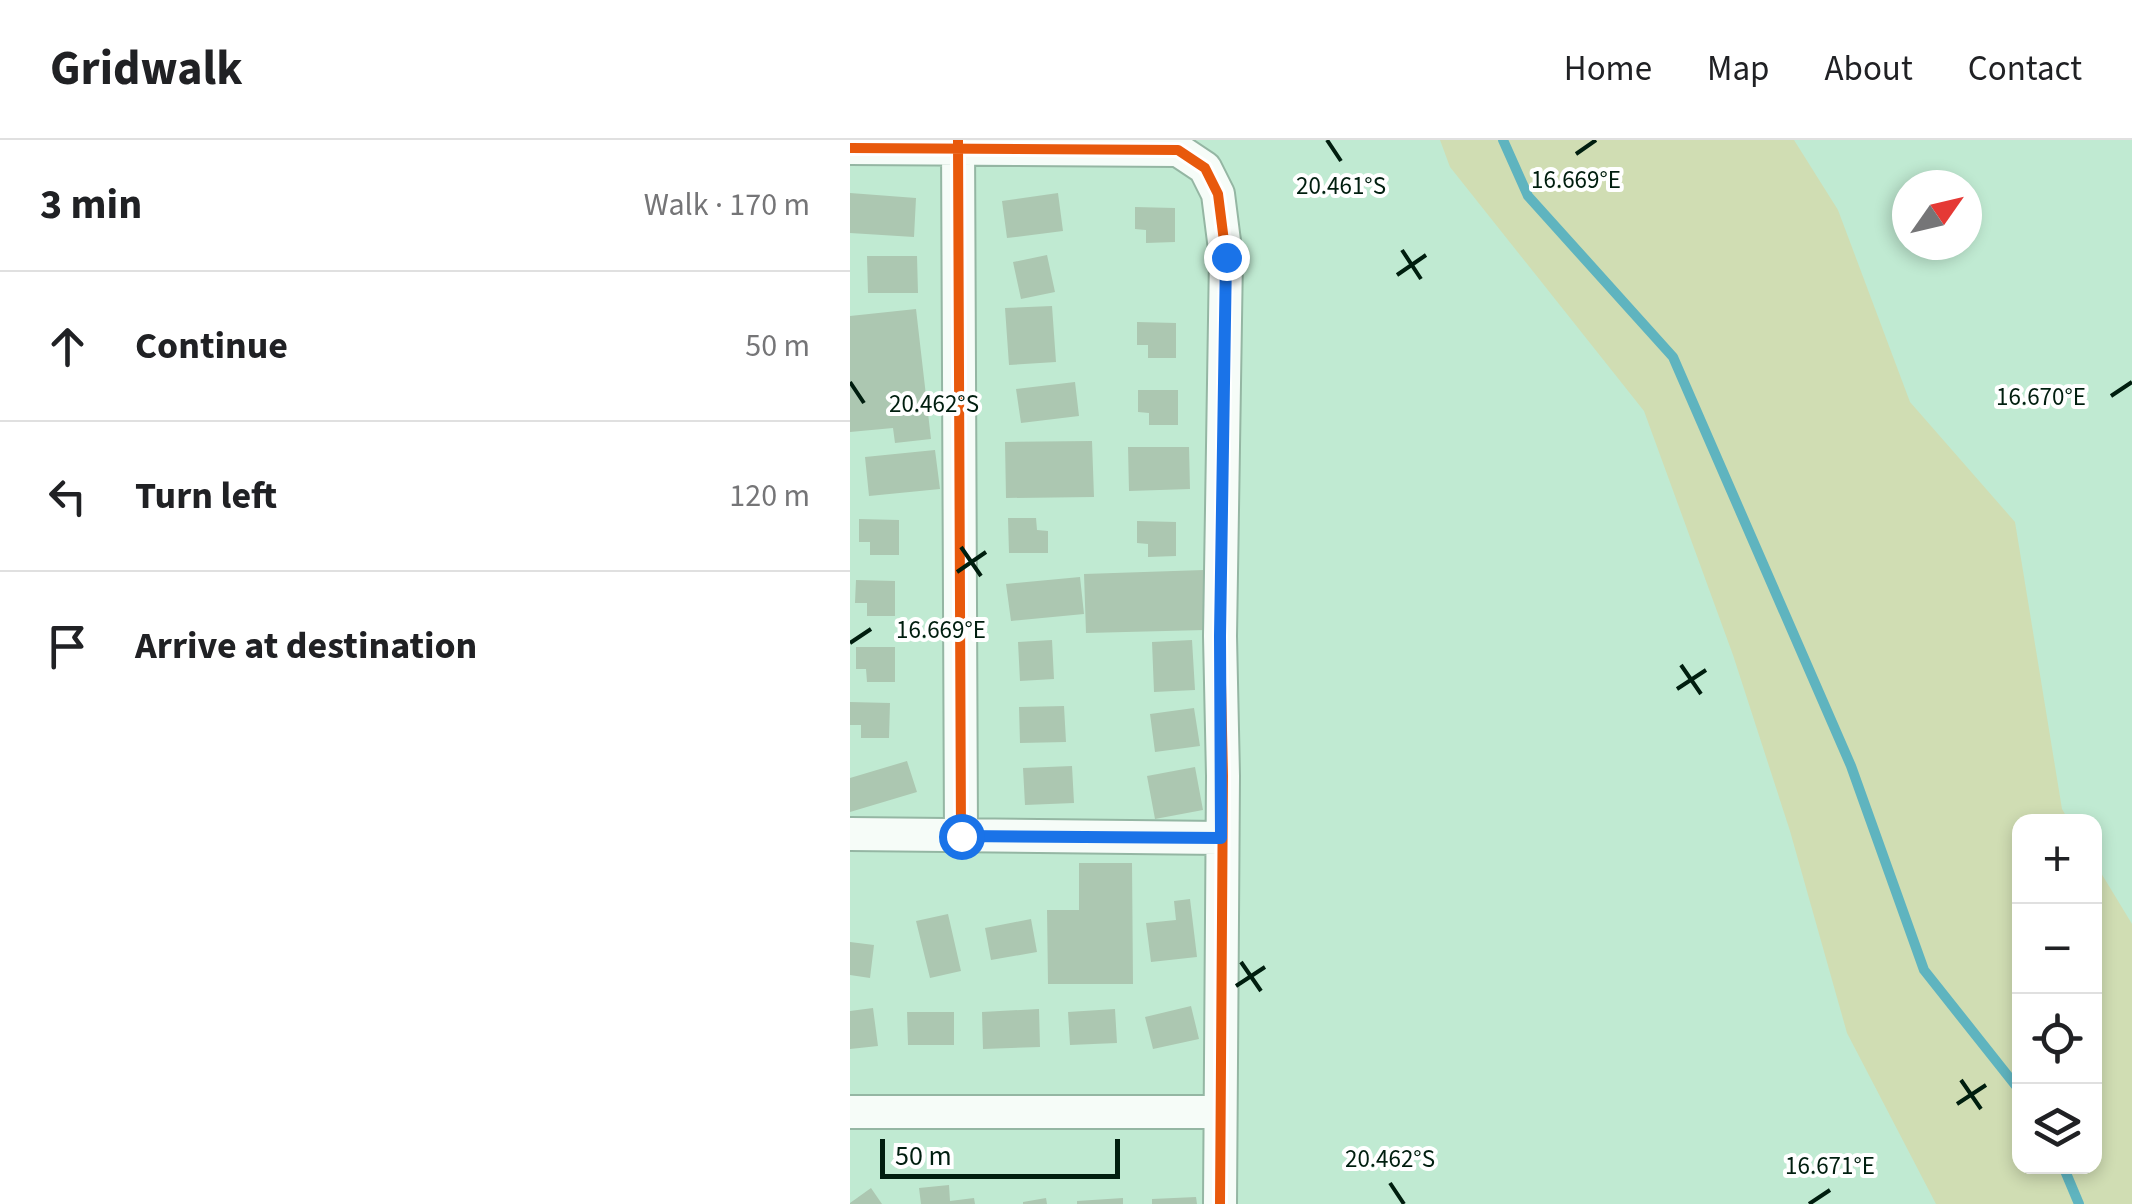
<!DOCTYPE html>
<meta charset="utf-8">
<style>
:root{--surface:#fff;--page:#f2f2f2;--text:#202124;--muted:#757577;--line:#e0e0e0}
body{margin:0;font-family:"Source Sans 3",sans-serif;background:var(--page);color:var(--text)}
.controls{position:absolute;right:30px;bottom:30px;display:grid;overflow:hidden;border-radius:20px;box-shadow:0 5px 15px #0003}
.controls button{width:90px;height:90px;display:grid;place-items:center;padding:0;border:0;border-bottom:2px solid var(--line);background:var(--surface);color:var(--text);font:50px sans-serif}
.compass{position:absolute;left:1042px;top:30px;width:90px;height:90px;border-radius:50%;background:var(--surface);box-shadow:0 5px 15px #0003;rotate:56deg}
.scale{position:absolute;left:30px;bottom:25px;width:240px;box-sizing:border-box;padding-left:10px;border:5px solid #001e0f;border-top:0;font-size:28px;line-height:35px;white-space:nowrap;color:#001e0f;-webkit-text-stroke:8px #fff;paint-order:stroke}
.stop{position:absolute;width:30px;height:30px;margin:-22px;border:8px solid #1a73e8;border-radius:50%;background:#fff}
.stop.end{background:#1a73e8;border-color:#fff;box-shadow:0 2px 10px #0008}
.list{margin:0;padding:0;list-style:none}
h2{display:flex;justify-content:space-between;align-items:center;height:130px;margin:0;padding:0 40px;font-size:42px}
h2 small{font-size:32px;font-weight:400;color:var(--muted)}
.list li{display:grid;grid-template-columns:65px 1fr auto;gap:30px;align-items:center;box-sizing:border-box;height:150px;padding:0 40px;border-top:2px solid var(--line)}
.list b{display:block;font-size:38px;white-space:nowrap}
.list em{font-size:32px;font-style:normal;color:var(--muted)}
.icon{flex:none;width:55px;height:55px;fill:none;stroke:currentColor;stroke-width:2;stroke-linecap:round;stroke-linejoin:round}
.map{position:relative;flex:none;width:1282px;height:1064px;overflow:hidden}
header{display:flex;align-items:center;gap:60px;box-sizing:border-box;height:140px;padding:0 50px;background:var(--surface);border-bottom:2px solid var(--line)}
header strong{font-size:48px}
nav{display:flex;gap:55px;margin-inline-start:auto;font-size:35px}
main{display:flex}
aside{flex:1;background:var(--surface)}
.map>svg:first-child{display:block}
.green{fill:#d0ddb3}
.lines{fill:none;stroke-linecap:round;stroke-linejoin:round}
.stream{stroke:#5fb4bf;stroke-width:10}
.building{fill:#acc7b1}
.minor-casing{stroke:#94b6a3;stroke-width:36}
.minor{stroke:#f6fcf8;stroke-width:32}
.cycleway-casing{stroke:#fff;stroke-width:16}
.cycleway{stroke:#e8590c;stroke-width:10}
.route{stroke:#1a73e8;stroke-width:12}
.ticks{fill:none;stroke:#001e0f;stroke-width:4}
.ticks-label{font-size:25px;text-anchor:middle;fill:#001e0f;stroke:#fff;stroke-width:8;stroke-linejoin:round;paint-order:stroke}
</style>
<header>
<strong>Gridwalk</strong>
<nav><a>Home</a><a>Map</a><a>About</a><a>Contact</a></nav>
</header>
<main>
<aside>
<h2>3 min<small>Walk · 170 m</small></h2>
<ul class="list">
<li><svg class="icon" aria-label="ahead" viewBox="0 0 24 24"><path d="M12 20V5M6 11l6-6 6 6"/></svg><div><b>Continue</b></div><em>50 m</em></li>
<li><svg class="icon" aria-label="left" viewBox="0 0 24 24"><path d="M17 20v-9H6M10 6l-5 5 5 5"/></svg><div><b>Turn left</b></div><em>120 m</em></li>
<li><svg class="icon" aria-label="arrive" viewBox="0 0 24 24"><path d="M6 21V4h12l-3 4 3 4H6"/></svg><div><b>Arrive at destination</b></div></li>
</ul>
</aside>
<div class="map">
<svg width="1282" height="1064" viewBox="0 0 1282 1064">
<rect width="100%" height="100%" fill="#c0ead2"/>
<!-- green -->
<path class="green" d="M 590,0 L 944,0 L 988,70 L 1060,262 L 1165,382 L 1212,669 L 1219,681 L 1170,682 L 1170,1026 L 1244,1026 L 1245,723 L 1282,784 L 1282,1064 L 1086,1064 L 997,893 L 940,691 L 883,515 L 794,271 L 600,27 Z"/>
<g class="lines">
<!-- stream -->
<path class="stream" d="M 653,0 L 678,56 L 823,217 L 1001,626 L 1074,830 L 1170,951
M 1213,1026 L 1229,1064"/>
</g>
<!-- building -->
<path class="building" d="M 0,53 L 66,58 L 64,97 L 0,93 Z
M 208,53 L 213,91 L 157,98 L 152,61 Z
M 285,67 L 325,68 L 325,102 L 296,103 L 296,90 L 285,89 Z
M 197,115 L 205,152 L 171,159 L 163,122 Z
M 17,116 L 67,116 L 68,153 L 18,153 Z
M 202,166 L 206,222 L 159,225 L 155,168 Z
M 66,169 L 81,299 L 45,303 L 43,288 L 0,292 L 0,176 Z
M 287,182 L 326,183 L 326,218 L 298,218 L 298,205 L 287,205 Z
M 225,242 L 229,276 L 171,283 L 166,249 Z
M 288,250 L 328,250 L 328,285 L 299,285 L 299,273 L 288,272 Z
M 242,301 L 244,357 L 156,358 L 155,302 Z
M 278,307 L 339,307 L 340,349 L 279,351 Z
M 85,310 L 90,349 L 19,356 L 15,317 Z
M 158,378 L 186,378 L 187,390 L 198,391 L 198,413 L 159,413 Z
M 9,379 L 49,380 L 49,415 L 20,415 L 20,402 L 9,402 Z
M 287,381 L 326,382 L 326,416 L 298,417 L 298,404 L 287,403 Z
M 354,430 L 355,490 L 236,493 L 234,434 Z
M 230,437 L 234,474 L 161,481 L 156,444 Z
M 6,440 L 45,441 L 45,476 L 17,476 L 17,463 L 5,463 Z
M 202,500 L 204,539 L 170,541 L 168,502 Z
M 342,500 L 345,550 L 304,552 L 302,502 Z
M 6,507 L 45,507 L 45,542 L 17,542 L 16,529 L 6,529 Z
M 0,562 L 40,563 L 39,598 L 11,598 L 11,585 L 0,585 Z
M 214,566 L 216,602 L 170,603 L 169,567 Z
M 344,568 L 350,606 L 305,612 L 300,574 Z
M 57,621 L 67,652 L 0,672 L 0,638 Z
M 222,626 L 224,663 L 175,665 L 173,628 Z
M 345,627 L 353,670 L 305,679 L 297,636 Z
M 229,723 L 282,723 L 283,844 L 198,844 L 197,770 L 229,770 Z
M 340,759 L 347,817 L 301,822 L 296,783 L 326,780 L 324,761 Z
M 98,774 L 111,831 L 80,838 L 66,781 Z
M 181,779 L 187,812 L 141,820 L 135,788 Z
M 0,802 L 24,805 L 20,838 L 0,835 Z
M 341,866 L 349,899 L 303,909 L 295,877 Z
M 23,868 L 28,906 L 0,909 L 0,871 Z
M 189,869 L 190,907 L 133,909 L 132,872 Z
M 265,869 L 267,903 L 220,905 L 218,872 Z
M 57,872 L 104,872 L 104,905 L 58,905 Z
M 99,1045 L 100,1061 L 124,1058 L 125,1064 L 71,1064 L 69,1048 Z
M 21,1048 L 32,1064 L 0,1064 L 0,1063 Z
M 346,1057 L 347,1064 L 302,1064 L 302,1059 Z
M 196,1058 L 197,1064 L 173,1064 L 173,1062 Z
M 273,1058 L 273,1064 L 227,1064 L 227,1061 Z"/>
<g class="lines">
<defs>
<path id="minor" d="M 108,0 L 111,696
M 0,8 L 328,10 L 355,28 L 368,54 L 376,117 L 370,496 L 373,636 L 370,1064
M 0,694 L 371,698
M 0,972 L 370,972"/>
</defs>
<!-- minor casing -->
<use href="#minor" class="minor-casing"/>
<!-- minor -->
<use href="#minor" class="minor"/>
<defs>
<path id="cycleway" d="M 108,0 L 111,696
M 0,8 L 328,10 L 355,28 L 368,54 L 376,117 L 370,496 L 373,636 L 370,1064"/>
</defs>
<!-- cycleway casing -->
<use href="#cycleway" class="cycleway-casing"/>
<!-- cycleway -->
<use href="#cycleway" class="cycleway"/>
</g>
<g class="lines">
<!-- route -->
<path class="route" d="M 111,696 L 371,698 L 370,496 L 376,117"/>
</g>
<!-- ticks -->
<path class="ticks" d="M 477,0 L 491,21M 726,14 L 746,0M 552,110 L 571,139M 547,135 L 576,115M 0,242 L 14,263M 1261,256 L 1282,242M 111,407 L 131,436M 107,432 L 136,412M 0,503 L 21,489M 831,525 L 851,554M 827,549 L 856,530M 391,822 L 411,851M 386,846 L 415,827M 1111,940 L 1131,969M 1107,964 L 1136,945M 540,1043 L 554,1064M 959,1064 L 980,1050"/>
<g class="ticks-label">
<text x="726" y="48">16.669°E</text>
<text x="491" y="54">20.461°S</text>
<text x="1191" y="265">16.670°E</text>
<text x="84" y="272">20.462°S</text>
<text x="91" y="498">16.669°E</text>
<text x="540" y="1027">20.462°S</text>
<text x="980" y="1034">16.671°E</text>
</g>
</svg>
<div class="controls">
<button>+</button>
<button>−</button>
<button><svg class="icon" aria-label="locate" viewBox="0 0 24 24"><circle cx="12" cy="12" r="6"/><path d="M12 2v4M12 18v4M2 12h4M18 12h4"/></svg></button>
<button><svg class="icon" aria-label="layers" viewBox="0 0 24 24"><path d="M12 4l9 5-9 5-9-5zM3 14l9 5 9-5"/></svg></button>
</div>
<svg class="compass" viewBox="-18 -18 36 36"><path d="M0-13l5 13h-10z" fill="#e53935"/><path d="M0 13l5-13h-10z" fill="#757577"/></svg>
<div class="scale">50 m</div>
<div class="stop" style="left:111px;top:696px"></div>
<div class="stop end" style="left:376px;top:117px"></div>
</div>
</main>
